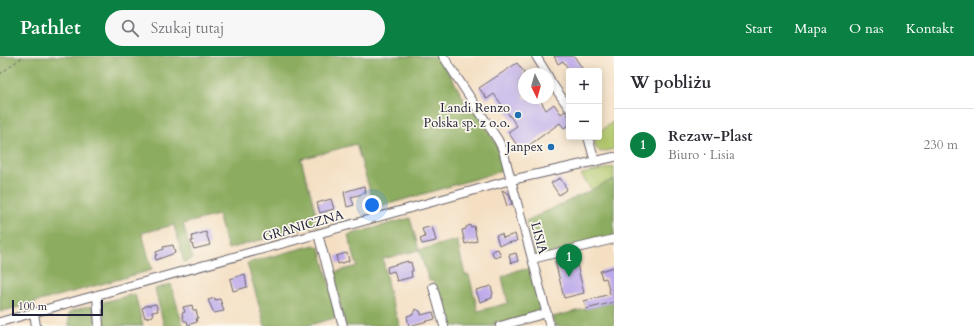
<!DOCTYPE html>
<html lang="pl">
<meta charset="utf-8">
<style>
:root{--surface:#fff;--page:#f7f7f7;--text:#2b2b33;--muted:#7c7c81;--line:#e1e1e2;--accent:#0b8043}
body{margin:0;font-family:Cardo,serif;background:var(--page);color:var(--text)}
.controls{position:absolute;right:12px;top:12px;display:grid;overflow:hidden;border-radius:4px;box-shadow:0 2px 10px #0003}
.controls button{width:36px;height:36px;display:grid;place-items:center;padding:0;border:0;border-bottom:1px solid var(--line);background:var(--surface);color:var(--text);font:20px sans-serif}
.compass{position:absolute;left:518px;top:12px;width:36px;height:36px;border-radius:50%;background:var(--surface);box-shadow:0 2px 10px #0003;rotate:175deg}
.scale{position:absolute;left:12px;bottom:10px;width:91px;box-sizing:border-box;padding-left:4px;border:2px solid #22223b;border-top:0;font-size:11px;line-height:14px;white-space:nowrap;color:#22223b;-webkit-text-stroke:3px #fbf7ec;paint-order:stroke}
.you{position:absolute;left:372px;top:149px;width:14px;height:14px;margin:-10px;border:3px solid #fff;border-radius:50%;background:#1a73e8;box-shadow:0 0 0 6px #1a73e833}
.badge{display:grid;place-items:center;width:26px;height:26px;border-radius:50%;background:var(--accent);color:#fff;font-size:13px;font-weight:700}
.pin{position:absolute;translate:-50% -33px;filter:drop-shadow(0 1px 2px #0008)}
.pin::after{content:'';position:absolute;top:21px;width:14px;height:12px;background:inherit;clip-path:polygon(0 0,100% 0,50% 100%)}
.list{margin:0;padding:0;list-style:none}
h2{display:flex;justify-content:space-between;align-items:center;height:52px;margin:0;padding:0 16px;font-size:17px}
h2 small{font-size:13px;font-weight:400;color:var(--muted)}
.list li{display:grid;grid-template-columns:26px 1fr auto;gap:12px;align-items:center;box-sizing:border-box;height:72px;padding:0 16px;border-top:1px solid var(--line)}
.list b{display:block;font-size:15px;white-space:nowrap}
.list p{margin:0;font-size:13px;white-space:nowrap;color:var(--muted)}
.list em{font-size:13px;font-style:normal;color:var(--muted)}
.icon{flex:none;width:22px;height:22px;fill:none;stroke:currentColor;stroke-width:2;stroke-linecap:round;stroke-linejoin:round}
.map{position:relative;flex:none;width:614px;height:270px;overflow:hidden}
header{display:flex;align-items:center;gap:24px;box-sizing:border-box;height:56px;padding:0 20px;background:var(--accent);color:#fff}
header strong{font-size:19px}
nav{display:flex;gap:22px;margin-inline-start:auto;font-size:14px}
.search{width:280px;height:36px;background:var(--page);display:flex;align-items:center;gap:10px;box-sizing:border-box;padding:0 14px;border-radius:22px;color:var(--muted);font-size:15px}
main{display:flex}
aside{flex:1;background:var(--surface)}
.map>svg:first-child{display:block}
.green{fill:#b0c76b;stroke:#697453}
.forest{fill:#8cac5f;stroke:#57674d}
.building{fill:#b9a6eb}
.lines{fill:none;stroke-linecap:round;stroke-linejoin:round}
.minor-casing{stroke:#6c646b;stroke-width:10}
.path{stroke:#6c646b;stroke-width:1;stroke-dasharray:3 3;stroke-linecap:butt}
.minor{stroke:#fff;stroke-width:8}
.poi-dot{fill:#1f6fb2;stroke:#fbf7ec;stroke-width:1.5}
.labels{text-anchor:middle;dominant-baseline:central;stroke-width:3.5;stroke-linejoin:round;paint-order:stroke}
.poi-label{font-size:13px;fill:#22223b;stroke:#fbf7ec;text-anchor:end}
.street-label{font-size:13px;fill:#22223b;stroke:#fbf7ec}
</style>
<header>
<strong>Pathlet</strong>
<div class="search"><svg class="icon" aria-label="search" viewBox="0 0 24 24"><circle cx="10" cy="10" r="6"/><path d="M15 15l6 6"/></svg>Szukaj tutaj</div>
<nav><a>Start</a><a>Mapa</a><a>O nas</a><a>Kontakt</a></nav>
</header>
<main>
<div class="map">
<svg width="614" height="270" viewBox="0 0 614 270">
<rect width="100%" height="100%" fill="#fbf7ec"/>
<filter id="ink" filterUnits="userSpaceOnUse"><feTurbulence type="fractalNoise" baseFrequency=".025" numOctaves="2"/><feDisplacementMap in="SourceGraphic" scale="8" xChannelSelector="R" yChannelSelector="G"/><feConvolveMatrix kernelMatrix="1 2 1 2 8 2 1 2 1" color-interpolation-filters="sRGB"/></filter>
<filter id="wash" filterUnits="userSpaceOnUse"><feTurbulence type="fractalNoise" baseFrequency=".012" numOctaves="4" result="noise"/><feDisplacementMap in="SourceGraphic" scale="16" xChannelSelector="R" yChannelSelector="G"/><feGaussianBlur stdDeviation="0.9" result="paint"/><feColorMatrix in="noise" values="0 0 0 0 0 0 0 0 0 0 0 0 0 0 0 0 0 1.4 0 .05"/><feComposite in="paint" operator="in"/></filter>
<g filter="url(#wash)">
<rect width="100%" height="100%" fill="#f4dfc3"/>
<!-- green -->
<path class="green" d="M 614,65 L 614,93 L 600,96 L 596,92 L 593,81 L 599,81 L 599,76 Z
M 614,111 L 614,123 L 591,134 L 581,118 Z"/>
<!-- forest -->
<path class="forest" d="M 0,0 L 439,0 L 471,55 L 476,53 L 497,89 L 502,115 L 375,152 L 356,88 L 301,103 L 319,168 L 228,193 L 218,159 L 183,168 L 193,203 L 184,206 L 174,169 L 142,177 L 152,214 L 0,256 Z
M 614,123 L 614,182 L 536,201 L 526,165 Z
M 410,162 L 419,194 L 383,203 L 390,241 L 400,270 L 346,270 L 332,217 L 357,210 L 348,179 Z
M 457,184 L 465,219 L 469,219 L 478,255 L 508,247 L 502,221 L 517,214 L 531,213 L 543,255 L 490,270 L 447,270 L 433,225 L 429,225 L 419,194 Z
M 314,189 L 320,192 L 338,261 L 306,270 L 265,270 L 247,207 Z
M 171,228 L 183,270 L 164,270 L 155,233 Z
M 135,238 L 143,270 L 105,270 L 103,246 Z
M 614,246 L 614,270 L 555,270 L 552,261 Z
M 90,250 L 95,254 L 96,270 L 69,270 L 69,256 Z"/>
<g id="blocks">
<!-- building -->
<path class="building" d="M 554,0 L 574,0 L 582,12 L 578,15 L 570,15 L 563,5 L 558,8 Z
M 517,7 L 524,16 L 524,42 L 539,42 L 546,54 L 554,48 L 561,58 L 565,55 L 569,61 L 569,69 L 564,72 L 560,67 L 521,95 L 508,76 L 517,70 L 494,38 L 487,43 L 479,32 Z
M 560,122 L 567,133 L 559,139 L 551,127 Z
M 364,130 L 366,137 L 351,141 L 354,149 L 347,151 L 344,136 Z
M 502,134 L 509,138 L 512,148 L 507,150 Z
M 331,143 L 334,153 L 320,157 L 317,147 Z
M 470,169 L 471,171 L 474,170 L 477,185 L 465,188 L 462,174 L 466,173 L 466,171 Z
M 432,170 L 436,185 L 422,188 L 420,183 L 425,181 L 422,173 Z
M 206,176 L 210,189 L 194,193 L 191,185 L 193,185 L 192,180 Z
M 502,178 L 503,182 L 515,178 L 517,185 L 499,189 L 496,179 Z
M 173,189 L 175,197 L 156,204 L 155,199 L 157,199 L 156,196 L 164,193 L 163,191 Z
M 498,193 L 501,200 L 494,202 L 492,195 Z
M 347,197 L 349,205 L 338,208 L 336,200 Z
M 516,197 L 518,205 L 511,207 L 509,199 Z
M 575,200 L 584,237 L 564,242 L 555,205 Z
M 408,205 L 408,207 L 411,206 L 413,215 L 411,215 L 412,221 L 397,225 L 394,215 L 388,217 L 387,211 Z
M 614,211 L 614,246 L 586,253 L 584,245 L 610,238 L 606,222 L 602,223 L 600,215 Z
M 245,218 L 247,231 L 233,235 L 230,223 Z
M 491,230 L 493,238 L 492,239 L 492,242 L 480,246 L 476,234 Z
M 215,242 L 215,244 L 220,243 L 224,255 L 214,257 L 208,244 Z
M 156,248 L 158,255 L 152,256 L 153,260 L 145,262 L 142,252 L 145,251 L 145,250 Z
M 192,249 L 193,254 L 196,254 L 198,262 L 196,263 L 197,266 L 188,269 L 187,265 L 184,265 L 182,257 L 185,256 L 183,251 Z
M 416,253 L 421,256 L 421,259 L 433,256 L 435,263 L 409,270 L 407,260 L 414,258 Z"/>
</g>
</g>
<g filter="url(#ink)">
<use href="#blocks" fill-opacity="0" stroke="#6c646b" stroke-width="1"/>
<g class="lines">
<defs>
<path id="minor" d="M 443,0 L 498,84 L 503,94 L 550,270
M 536,0 L 547,18
M 548,20 L 551,26 L 569,52
M 588,81 L 595,106
M 318,178 L 343,270
M 532,203 L 614,183
M 433,231 L 444,270
M 97,239 L 99,270
M 34,257 L 36,270
M 0,266 L 511,124 L 614,101
M 500,270 L 547,257"/>
</defs>
<!-- minor casing -->
<use href="#minor" class="minor-casing"/>
<!-- path -->
<path class="path" d="M 0,18 L 24,0"/>
<!-- minor -->
<use href="#minor" class="minor"/>
</g>
</g>
<!-- markers -->
<g class="poi-dot">
<circle cx="518" cy="59" r="4"/>
<circle cx="551" cy="91" r="4"/>
</g>
<g class="labels">
<!-- poi labels -->
<g class="poi-label">
<text x="510" y="52">Landi Renzo<tspan x="510" dy="15">Polska sp. z o.o.</tspan></text>
<text x="543" y="91">Janpex</text>
</g>
<!-- street labels -->
<g class="street-label">
<text transform="translate(303 170) rotate(-16)">GRANICZNA</text>
<text transform="translate(539 182) rotate(75)">LISIA</text>
</g>
</g>
</svg>
<div class="controls">
<button>+</button>
<button>−</button>
</div>
<svg class="compass" viewBox="-18 -18 36 36"><path d="M0-13l5 13h-10z" fill="#e53935"/><path d="M0 13l5-13h-10z" fill="#7c7c81"/></svg>
<div class="scale">100 m</div>
<div class="you"></div>
<div class="pin badge" style="left:569px;top:221px">1</div>
</div>
<aside>
<h2>W pobliżu<small></small></h2>
<ul class="list">
<li><span class="badge">1</span><div><b>Rezaw-Plast</b><p>Biuro · Lisia</p></div><em>230 m</em></li>
</ul>
</aside>
</main>
